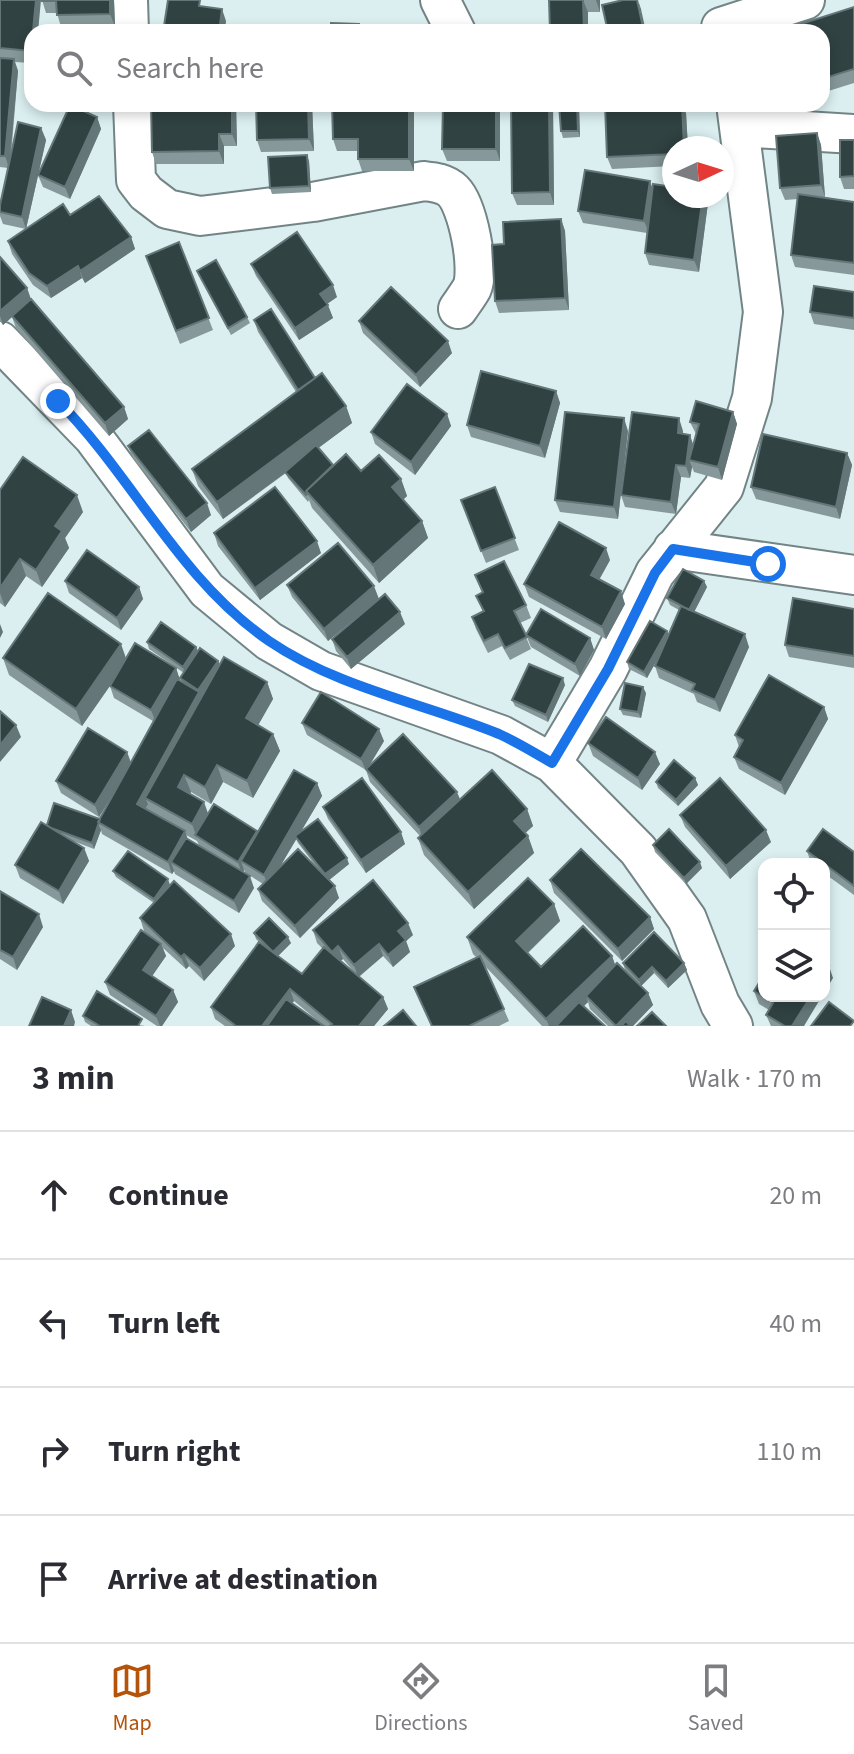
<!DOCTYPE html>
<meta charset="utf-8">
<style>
:root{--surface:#fff;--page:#f7f7f7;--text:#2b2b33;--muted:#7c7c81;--line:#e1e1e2;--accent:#b45309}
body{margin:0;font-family:"Source Sans 3",sans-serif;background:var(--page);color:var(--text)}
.controls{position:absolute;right:24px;bottom:24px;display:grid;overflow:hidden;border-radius:16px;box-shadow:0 4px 12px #0003}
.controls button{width:72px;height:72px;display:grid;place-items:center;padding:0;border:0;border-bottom:2px solid var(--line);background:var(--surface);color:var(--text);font:40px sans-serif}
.compass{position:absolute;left:662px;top:136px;width:72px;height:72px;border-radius:50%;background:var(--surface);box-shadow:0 4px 12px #0003;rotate:86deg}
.stop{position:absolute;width:24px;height:24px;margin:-18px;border:6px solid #1a73e8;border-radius:50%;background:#fff}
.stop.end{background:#1a73e8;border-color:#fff;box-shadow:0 2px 8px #0008}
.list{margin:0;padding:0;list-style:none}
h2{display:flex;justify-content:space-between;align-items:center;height:104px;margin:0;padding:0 32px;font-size:34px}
h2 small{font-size:26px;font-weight:400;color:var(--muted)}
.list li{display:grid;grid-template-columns:52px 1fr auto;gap:24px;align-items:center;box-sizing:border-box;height:128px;padding:0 32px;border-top:2px solid var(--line)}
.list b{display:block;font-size:30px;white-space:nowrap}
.list em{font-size:26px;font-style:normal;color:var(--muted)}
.icon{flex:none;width:44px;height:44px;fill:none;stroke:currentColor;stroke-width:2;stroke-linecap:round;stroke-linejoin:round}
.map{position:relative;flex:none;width:854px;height:1026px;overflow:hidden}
.search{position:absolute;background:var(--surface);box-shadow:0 4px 12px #0003;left:24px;right:24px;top:24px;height:88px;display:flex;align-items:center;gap:20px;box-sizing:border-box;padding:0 28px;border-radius:24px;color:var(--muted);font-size:30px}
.sheet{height:616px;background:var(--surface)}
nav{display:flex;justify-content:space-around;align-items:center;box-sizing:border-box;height:112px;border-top:2px solid var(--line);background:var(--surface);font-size:22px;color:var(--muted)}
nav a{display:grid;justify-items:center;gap:4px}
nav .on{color:var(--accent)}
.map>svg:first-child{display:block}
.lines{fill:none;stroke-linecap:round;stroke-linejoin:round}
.minor-casing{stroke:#728485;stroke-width:42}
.minor{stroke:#fff;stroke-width:38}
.wall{fill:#86989a;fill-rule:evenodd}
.shaded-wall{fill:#647677}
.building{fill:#314243;stroke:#647677;stroke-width:2}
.route{stroke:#1a73e8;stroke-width:10}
</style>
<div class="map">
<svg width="854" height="1026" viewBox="0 0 854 1026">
<rect width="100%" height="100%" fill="#dbeff1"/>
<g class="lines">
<defs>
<path id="minor" d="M 128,0 L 129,32
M 440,0 L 456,32
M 721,27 L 805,0
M 133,104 L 136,180 L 146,193 L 167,209 L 200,216 L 313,202 L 424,181 C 434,182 445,183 453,191 C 468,206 480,268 472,288 C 468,295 462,303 458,309
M 740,127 L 854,134
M 0,341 L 93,437 L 207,590 L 269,641 L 321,671 L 501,735 L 552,763 L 638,850 L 687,919 L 720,1004 L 733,1026
M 673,549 L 854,575
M 552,763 L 608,669 L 655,573 L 724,487 L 752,398 L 763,312 L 736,104"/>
</defs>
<!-- minor casing -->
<use href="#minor" class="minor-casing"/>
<!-- minor -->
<use href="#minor" class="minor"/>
</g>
<!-- wall -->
<path class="wall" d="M 0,0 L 32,32 L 32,63 L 15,62 L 18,71 L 11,156 L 41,128 L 46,140 L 26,229 L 70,215 L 131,237 L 135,249 L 85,283 L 82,278 L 51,298 L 33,285 L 12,254 L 8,241 L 26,229 L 3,224 L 0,216 L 0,205 L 8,168 L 0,167 Z
M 42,0 L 114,0 L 115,26 L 61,27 L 57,13 L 46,13 Z
M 549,0 L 600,0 L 600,12 L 588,12 Z
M 854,7 L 854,83 L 822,93 L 822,32 Z
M 151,104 L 236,104 L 237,146 L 224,146 L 224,164 L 156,164 L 152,152 Z
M 256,104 L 312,104 L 314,151 L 261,152 L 257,140 Z
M 414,104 L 414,171 L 362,171 L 358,159 L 358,151 L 337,151 L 333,139 Z
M 443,104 L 500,104 L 500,161 L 447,161 L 442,149 Z
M 559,104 L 592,104 L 592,106 L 579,106 L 580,137 L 563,138 L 561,131 Z
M 553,105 L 554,205 L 517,205 L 512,193 Z
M 686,113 L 688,148 L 674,148 L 674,166 L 612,169 L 607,157 Z
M 97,117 L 101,129 L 70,199 L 43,187 L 38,175 Z
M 817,133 L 821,145 L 825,197 L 854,202 L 854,275 L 795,267 L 791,255 L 798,199 L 785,200 L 780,188 Z
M 854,140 L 854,189 L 844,189 L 840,177 Z
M 309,161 L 311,192 L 272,194 L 270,188 Z
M 653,188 L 708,203 L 699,272 L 649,265 L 645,253 L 647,233 L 583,223 L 578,211 Z
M 561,219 L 565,231 L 569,310 L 499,313 L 495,301 L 504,244 Z
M 179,242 L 213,330 L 180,344 L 146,256 Z
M 0,257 L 27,288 L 31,299 L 124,407 L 128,419 L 109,436 L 16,328 L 12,317 L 3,325 L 0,321 Z
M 251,264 L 337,297 L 327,304 L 333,318 L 299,340 L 256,276 Z
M 197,271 L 247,317 L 250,323 L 231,335 Z
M 854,292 L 854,330 L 814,324 L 810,312 Z
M 254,320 L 346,406 L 352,423 L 318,448 L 333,466 L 401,479 L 407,496 L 403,500 L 422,521 L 428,538 L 379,583 L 312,508 L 309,500 L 308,502 L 288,478 L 286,473 L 223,519 L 198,486 L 192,469 L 296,392 L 258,332 Z
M 359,321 L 452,353 L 420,387 L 363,333 Z
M 556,391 L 560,403 L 545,458 L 471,437 L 467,425 Z
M 733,412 L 737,424 L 722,480 L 694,472 L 692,467 L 690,478 L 681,477 L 676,514 L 625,507 L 621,495 L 683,431 L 683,434 L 693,444 L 696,434 L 690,422 Z
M 447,414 L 451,426 L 415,475 L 375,444 L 371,432 Z
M 628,431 L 618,519 L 560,512 L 555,500 Z
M 128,446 L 211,515 L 191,532 L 133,458 Z
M 847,453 L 852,465 L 840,519 L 756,499 L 751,487 Z
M 495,487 L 519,550 L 486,563 L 461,500 Z
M 0,490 L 83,512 L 65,538 L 69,548 L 42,587 L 26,576 L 5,607 L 0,603 Z
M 214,533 L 321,553 L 260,600 L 218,546 Z
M 610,560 L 599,580 L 625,604 L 606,639 L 529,597 L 524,584 Z
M 475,575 L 526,605 L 531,618 L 520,623 L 531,649 L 510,660 L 502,646 L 488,653 L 476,629 L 472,617 L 483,612 L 476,596 L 482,593 Z
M 65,581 L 139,587 L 143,599 L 121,630 L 69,593 Z
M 704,581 L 707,587 L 694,612 L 749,647 L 720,712 L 697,702 L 694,694 L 659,678 L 655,666 L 660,654 L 647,678 L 629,669 L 627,662 L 669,635 L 679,610 L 670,605 L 667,598 Z
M 287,585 L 374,586 L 328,641 L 292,597 Z
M 854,609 L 854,668 L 789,657 L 785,645 Z
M 405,624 L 351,669 L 336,651 L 332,639 Z
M 526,635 L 590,638 L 594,650 L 580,676 L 531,647 Z
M 147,642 L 196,647 L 198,651 L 218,661 L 220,664 L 267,682 L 273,699 L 258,725 L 273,734 L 280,751 L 253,798 L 223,782 L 211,804 L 191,792 L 190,794 L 208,813 L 257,831 L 258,832 L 317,783 L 322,796 L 300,833 L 349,864 L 329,880 L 339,898 L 300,938 L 262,901 L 258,889 L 263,884 L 246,873 L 244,870 L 243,872 L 254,888 L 239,913 L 175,874 L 174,871 L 172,874 L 102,834 L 101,830 L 94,849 L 73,841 L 84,848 L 89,861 L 63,904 L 20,878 L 15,865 L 47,825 L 100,819 L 115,791 L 99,817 L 61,793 L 56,781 L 127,752 L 131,762 L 153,721 L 114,698 L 110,686 L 82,726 L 9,675 L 3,658 L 126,658 L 176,668 L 180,681 L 182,682 L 180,678 L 184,673 L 149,649 ZM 186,835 L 197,841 L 199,845 L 188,839 ZM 296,839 L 298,843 L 318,869 L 279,868 Z
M 565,685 L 548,722 L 515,706 L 512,700 Z
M 646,693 L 641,718 L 623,715 L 620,709 Z
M 824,707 L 828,719 L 785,795 L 739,769 L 734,757 L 739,747 L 735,735 Z
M 302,723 L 384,741 L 368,768 L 460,799 L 527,809 L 533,826 L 525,833 L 528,836 L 534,853 L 474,909 L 424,855 L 418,838 L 420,836 L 370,782 L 366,770 L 307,735 Z
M 588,743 L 660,764 L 642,790 L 593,756 Z
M 695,778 L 698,785 L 678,806 L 658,788 L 656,782 Z
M 323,807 L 405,844 L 366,873 L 328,819 Z
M 680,815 L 771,842 L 730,879 L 685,827 Z
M 653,845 L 702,868 L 686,884 L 655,852 Z
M 807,851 L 854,852 L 854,895 L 824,873 L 824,864 L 811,863 Z
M 113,871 L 170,885 L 235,946 L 204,981 L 189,966 L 186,969 L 163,948 L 166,956 L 152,976 L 173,990 L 178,1002 L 162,1026 L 157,1026 L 110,995 L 105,982 L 152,938 L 144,931 L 140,918 L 154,903 L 116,877 Z
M 550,880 L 650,917 L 654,929 L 622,961 L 554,893 Z
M 0,891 L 43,927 L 17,970 L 0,959 Z
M 554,904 L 560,921 L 528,953 L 541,967 L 612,956 L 615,965 L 637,982 L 625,970 L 623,963 L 684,963 L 687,970 L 668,988 L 654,973 L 641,986 L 648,993 L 653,1005 L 633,1026 L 608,1026 L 590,1009 L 588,1002 L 584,1006 L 605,1026 L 542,1026 L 485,966 L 509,1021 L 499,1026 L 431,1026 L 414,987 L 476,957 L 473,954 L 467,937 Z
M 313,930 L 413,935 L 406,941 L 410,952 L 393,967 L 383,956 L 359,977 L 383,997 L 388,1009 L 374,1026 L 324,1026 L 294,1001 L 292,1003 L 324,1026 L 225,1026 L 215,1019 L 211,1007 L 259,942 L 256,939 L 254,933 L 291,943 L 278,956 L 302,974 L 323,949 L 317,943 ZM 343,959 L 355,973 L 340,961 Z
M 764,975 L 804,1026 L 771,1026 L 766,1015 L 769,1010 L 759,1004 L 754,991 Z
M 83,1016 L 145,1026 L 91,1026 L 85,1022 Z"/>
<!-- shaded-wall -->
<path class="shaded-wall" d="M 36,0 L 41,0 L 38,32 L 33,32 Z
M 110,0 L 114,0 L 115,26 L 110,14 Z
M 583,0 L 588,12 L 588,32 L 584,32 Z
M 596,0 L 600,0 L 600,12 Z
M 638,0 L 641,9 L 646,32 L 644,32 Z
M 222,9 L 226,21 L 225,32 L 219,32 Z
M 14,59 L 18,71 L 9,168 L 5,156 Z
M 232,104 L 236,104 L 237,146 L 232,134 Z
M 308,104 L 312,104 L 314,151 L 309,139 Z
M 409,104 L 414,104 L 414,171 L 409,159 Z
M 496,104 L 500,104 L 500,161 L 496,149 Z
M 549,104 L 553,104 L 553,105 L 554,205 L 550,192 Z
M 577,104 L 579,106 L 580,137 L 578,131 Z
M 682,104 L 686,113 L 688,148 L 684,148 Z
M 97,117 L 101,129 L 70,199 L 65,187 Z
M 41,128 L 46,140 L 26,229 L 22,217 Z
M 817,133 L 821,145 L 825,197 L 821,185 Z
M 219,134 L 224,146 L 224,164 L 219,151 Z
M 307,155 L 309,161 L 311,192 L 309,186 Z
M 650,181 L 654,193 L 649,233 L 644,221 Z
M 703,196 L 706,196 L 708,203 L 699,272 L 694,260 Z
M 561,219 L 565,231 L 569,310 L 565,298 Z
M 131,237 L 135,249 L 85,283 L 80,271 Z
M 78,266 L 82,278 L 51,298 L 47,286 Z
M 333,285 L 337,297 L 324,306 L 320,294 Z
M 27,288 L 31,300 L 3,325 L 0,316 L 0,311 Z
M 328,305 L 333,318 L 299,340 L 295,328 Z
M 448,341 L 452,353 L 420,387 L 416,375 Z
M 556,391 L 560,403 L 545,458 L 540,446 Z
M 346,406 L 352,423 L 223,519 L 217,502 Z
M 124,407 L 128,419 L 109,436 L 105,423 Z
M 733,412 L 737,424 L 722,480 L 718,467 Z
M 447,414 L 451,426 L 415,475 L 411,462 Z
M 624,418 L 628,431 L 618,519 L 614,507 Z
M 679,418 L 683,431 L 682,445 L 678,433 Z
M 690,435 L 694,447 L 689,460 L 692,467 L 690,478 L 686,466 Z
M 847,453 L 852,465 L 840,519 L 836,507 Z
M 676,465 L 681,477 L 676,514 L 671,502 Z
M 401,479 L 407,496 L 398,504 L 392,487 Z
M 77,495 L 83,512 L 65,538 L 69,548 L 42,587 L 36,570 L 55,526 Z
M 207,503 L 211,515 L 191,532 L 186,519 Z
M 422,521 L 428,538 L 379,583 L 373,565 Z
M 317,541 L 321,553 L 260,600 L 255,588 Z
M 606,548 L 610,560 L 595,587 L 591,575 Z
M 20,559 L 26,576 L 5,607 L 0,593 L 0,588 Z
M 704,581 L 707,587 L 692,616 L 689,610 Z
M 374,586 L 379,599 L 328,641 L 324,629 Z
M 139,587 L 143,599 L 121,630 L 117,618 Z
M 621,591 L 625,604 L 606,639 L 602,627 Z
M 400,612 L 405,624 L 351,669 L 347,657 Z
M 0,624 L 3,632 L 0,638 Z
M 667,631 L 670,637 L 647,678 L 644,672 Z
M 745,634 L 749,647 L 720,712 L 715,700 Z
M 590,638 L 594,650 L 580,676 L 575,664 Z
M 121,644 L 127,661 L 82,726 L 76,709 Z
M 196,647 L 199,653 L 185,674 L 183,667 Z
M 218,661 L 221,667 L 201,696 L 204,704 L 145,798 L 148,804 L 141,816 L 137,804 L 198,690 Z
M 176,668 L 180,680 L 156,723 L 151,710 Z
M 563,678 L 565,685 L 548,722 L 546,715 Z
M 267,682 L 273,699 L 252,736 L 246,718 Z
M 643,687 L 646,693 L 641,718 L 638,712 Z
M 824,707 L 828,719 L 785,795 L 781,783 Z
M 16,725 L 21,737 L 0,762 L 0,745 Z
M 379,729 L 384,741 L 366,771 L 361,759 Z
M 273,734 L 280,751 L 253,798 L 247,781 Z
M 127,752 L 131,764 L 99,817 L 95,805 Z
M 655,752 L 660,764 L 642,790 L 638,778 Z
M 217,765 L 223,782 L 211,804 L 205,787 Z
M 184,775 L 191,792 L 184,804 L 178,787 Z
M 695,778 L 698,785 L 678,806 L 676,800 Z
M 317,783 L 322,796 L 268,887 L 264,875 Z
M 457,792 L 462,804 L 423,840 L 419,827 Z
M 204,802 L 210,819 L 196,835 L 192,824 Z
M 527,809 L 533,826 L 520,838 L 514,821 Z
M 98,824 L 101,830 L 94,849 L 92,843 Z
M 766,830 L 771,842 L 730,879 L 726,866 Z
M 185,831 L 189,843 L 171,862 L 174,871 L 172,874 L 168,862 Z
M 257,831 L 261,843 L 241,861 L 244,870 L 242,874 L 238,862 Z
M 401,832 L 405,844 L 366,873 L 361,860 Z
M 528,836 L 534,853 L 474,909 L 468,892 Z
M 84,848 L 89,861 L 63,904 L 59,891 Z
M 347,858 L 349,864 L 328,881 L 325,874 Z
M 700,862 L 702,868 L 686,884 L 684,878 Z
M 250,876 L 254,888 L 239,913 L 234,901 Z
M 168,879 L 170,885 L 156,905 L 154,899 Z
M 335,886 L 339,898 L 300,938 L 295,926 Z
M 554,904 L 560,921 L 522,958 L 516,941 Z
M 39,914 L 43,927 L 17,970 L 13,957 Z
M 650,917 L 654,929 L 622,961 L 618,949 Z
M 408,923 L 413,935 L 406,941 L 410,952 L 393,967 L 388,955 L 398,931 Z
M 231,934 L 235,946 L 204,981 L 200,968 Z
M 288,937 L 291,943 L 276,958 L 273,952 Z
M 161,944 L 166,956 L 148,982 L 143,970 Z
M 379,944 L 383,956 L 358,977 L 354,965 Z
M 338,946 L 343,959 L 336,965 L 332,952 Z
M 184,954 L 189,966 L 186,969 L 181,957 Z
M 612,956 L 618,973 L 586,996 L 588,1002 L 563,1026 L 549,1026 L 546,1019 Z
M 684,963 L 687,970 L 668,988 L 666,981 Z
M 829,966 L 833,978 L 824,993 L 824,974 Z
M 652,967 L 654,973 L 641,986 L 639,980 Z
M 290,989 L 294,1001 L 275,1026 L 262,1026 Z
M 173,990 L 178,1002 L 162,1026 L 160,1026 L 156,1016 Z
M 648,993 L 653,1005 L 633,1026 L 616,1026 Z
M 811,996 L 822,996 L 804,1026 L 792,1026 Z
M 383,997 L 388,1009 L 374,1026 L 359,1026 Z
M 71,1010 L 75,1022 L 74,1026 L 64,1026 Z"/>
<!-- building -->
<path class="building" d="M 0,0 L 36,0 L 31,51 L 0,48 Z
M 42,0 L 110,0 L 110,14 L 57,15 L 56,1 L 42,1 Z
M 168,0 L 200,0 L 199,6 L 222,9 L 219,32 L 149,32 L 149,25 L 164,26 Z
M 549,0 L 583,0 L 584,32 L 550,32 Z
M 623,0 L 637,0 L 644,32 L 608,32 L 602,5 Z
M 854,7 L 854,69 L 822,79 L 822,32 L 776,32 Z
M 331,23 L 359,24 L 359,32 L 331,32 Z
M 0,58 L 14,59 L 5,156 L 0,156 Z
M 151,104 L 232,104 L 232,134 L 219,134 L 219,151 L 152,152 Z
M 256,104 L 308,104 L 309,139 L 257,140 Z
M 332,104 L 409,104 L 409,159 L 358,159 L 358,139 L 333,139 Z
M 443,104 L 496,104 L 496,149 L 442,149 Z
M 511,104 L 549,104 L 550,192 L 512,193 Z
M 559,104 L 577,104 L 578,131 L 561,131 Z
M 605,104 L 682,104 L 684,148 L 674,148 L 674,154 L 607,157 Z
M 70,105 L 97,117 L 65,187 L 38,175 Z
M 18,122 L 41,128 L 22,217 L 0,212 L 0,205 Z
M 817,133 L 821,185 L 780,188 L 776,136 Z
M 840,140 L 854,140 L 854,176 L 840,177 Z
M 307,155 L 309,186 L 270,188 L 268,157 Z
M 585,170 L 650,181 L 644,221 L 578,211 Z
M 653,184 L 674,187 L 674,196 L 703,196 L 694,260 L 645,253 Z
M 798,194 L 854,202 L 854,263 L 791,255 Z
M 99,196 L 131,237 L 80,271 L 78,266 L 47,286 L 29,273 L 8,241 L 63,204 L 70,215 Z
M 561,219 L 565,298 L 495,301 L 492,245 L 504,244 L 503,222 Z
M 297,232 L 333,285 L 320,294 L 328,305 L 295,328 L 251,264 Z
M 179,242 L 209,318 L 176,331 L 146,256 Z
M 0,257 L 27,288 L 0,311 Z
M 216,260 L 247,317 L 228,328 L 197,271 Z
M 814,286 L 854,292 L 854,318 L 810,312 Z
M 391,287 L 448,341 L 416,375 L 359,321 Z
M 31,299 L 124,407 L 105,423 L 12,316 Z
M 271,309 L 315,378 L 298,390 L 254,320 Z
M 481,371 L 556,391 L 540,446 L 467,425 Z
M 322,373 L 346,406 L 217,502 L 192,469 Z
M 407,384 L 447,414 L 411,462 L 371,432 Z
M 696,401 L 733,412 L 718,467 L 689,460 L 699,424 L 690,422 Z
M 565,412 L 624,418 L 614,507 L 555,500 Z
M 632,412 L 679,418 L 678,433 L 690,435 L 686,466 L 676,465 L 671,502 L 621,495 Z
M 149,430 L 207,503 L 186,519 L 128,446 Z
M 763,434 L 847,453 L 836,507 L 751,487 Z
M 316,445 L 333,465 L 306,491 L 307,494 L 306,495 L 285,472 Z
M 346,454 L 361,471 L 379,455 L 401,479 L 392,487 L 422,521 L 373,565 L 306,491 Z
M 23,457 L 77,495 L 55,526 L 62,531 L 36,570 L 20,559 L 0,588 L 0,490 Z
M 275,487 L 317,541 L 255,588 L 214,533 Z
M 495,487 L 515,538 L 481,551 L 461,500 Z
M 559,522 L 606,548 L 591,575 L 621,591 L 602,627 L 524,584 Z
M 338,543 L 374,586 L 324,629 L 287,585 Z
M 87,550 L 139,587 L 117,618 L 65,581 Z
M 504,561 L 526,605 L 514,611 L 527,637 L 505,648 L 498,634 L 484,641 L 472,617 L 484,611 L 476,596 L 483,592 L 475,575 Z
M 683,569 L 704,581 L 689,610 L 667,598 Z
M 48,593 L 121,644 L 76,709 L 3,658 Z
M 385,594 L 400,612 L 347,657 L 332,639 Z
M 793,598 L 854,609 L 854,656 L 785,645 Z
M 681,606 L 745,634 L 715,700 L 692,690 L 695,684 L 655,666 Z
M 541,609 L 590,638 L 575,664 L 526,635 Z
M 650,621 L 667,631 L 644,672 L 627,662 Z
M 161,622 L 196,647 L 183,667 L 147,642 Z
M 135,643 L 176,668 L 151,710 L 110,686 Z
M 200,648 L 218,661 L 198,690 L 180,678 Z
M 224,657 L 267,682 L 246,718 L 273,734 L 247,781 L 217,765 L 205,787 L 184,775 L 178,787 L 204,802 L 192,824 L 145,798 Z
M 529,664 L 563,678 L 546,715 L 512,700 Z
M 769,675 L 824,707 L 781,783 L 734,757 L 743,740 L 735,735 Z
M 177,679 L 199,692 L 137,804 L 185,831 L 168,862 L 98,822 Z
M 625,683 L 643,687 L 638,712 L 620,709 Z
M 321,692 L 379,729 L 361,759 L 302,723 Z
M 0,711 L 16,725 L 0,745 Z
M 606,717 L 655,752 L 638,778 L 588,743 Z
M 88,728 L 127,752 L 95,805 L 56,781 Z
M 403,734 L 457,792 L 419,827 L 366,769 Z
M 674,760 L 695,778 L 676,800 L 656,782 Z
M 294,770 L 317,783 L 264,875 L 241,861 Z
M 492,770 L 527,809 L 514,821 L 528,836 L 468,892 L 418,838 Z
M 362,778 L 401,832 L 361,860 L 323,807 Z
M 720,778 L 766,830 L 726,866 L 680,815 Z
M 54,803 L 100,819 L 92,843 L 51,828 L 47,825 Z
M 214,804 L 257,831 L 238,862 L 195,835 Z
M 318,819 L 347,858 L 325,874 L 295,836 Z
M 41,822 L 84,848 L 59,891 L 15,865 Z
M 669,829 L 700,862 L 684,878 L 653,845 Z
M 823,829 L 854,852 L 854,886 L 807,851 Z
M 186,838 L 250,876 L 234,901 L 171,862 Z
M 298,849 L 335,886 L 295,926 L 258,889 Z
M 581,849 L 650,917 L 618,949 L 550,880 Z
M 128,851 L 168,879 L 154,899 L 113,871 Z
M 528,878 L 554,904 L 516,941 L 541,967 L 583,926 L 612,956 L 546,1019 L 467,937 Z
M 373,880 L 408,923 L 398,931 L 406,940 L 388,955 L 379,944 L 354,965 L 338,946 L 332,952 L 313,930 Z
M 174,881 L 231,934 L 200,968 L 184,954 L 181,957 L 140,918 Z
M 0,891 L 39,914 L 13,957 L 0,950 Z
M 269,918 L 288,937 L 273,952 L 254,933 Z
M 141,930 L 161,944 L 143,970 L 173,990 L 156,1016 L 105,982 Z
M 654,932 L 684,963 L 666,981 L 652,967 L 639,980 L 623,963 Z
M 259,942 L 302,974 L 324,947 L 383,997 L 359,1026 L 330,1026 L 332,1024 L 290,989 L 262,1026 L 236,1026 L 211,1007 Z
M 480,956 L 504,1009 L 469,1026 L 432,1026 L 414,987 Z
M 617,963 L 648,993 L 616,1026 L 586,996 Z
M 824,963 L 829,966 L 824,974 Z
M 764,975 L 764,996 L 811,996 L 792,1026 L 785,1026 L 766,1015 L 773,1003 L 754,991 Z
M 97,991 L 142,1019 L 138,1026 L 100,1026 L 83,1016 Z
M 42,997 L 71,1010 L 64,1026 L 29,1026 Z
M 286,999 L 324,1026 L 267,1026 Z
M 579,1002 L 605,1026 L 556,1026 Z
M 829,1002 L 854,1021 L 850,1026 L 811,1026 Z
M 403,1010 L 416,1026 L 384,1026 Z
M 652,1012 L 666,1026 L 637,1026 Z
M 626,1021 L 630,1026 L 621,1026 Z"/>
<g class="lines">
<!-- route -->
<path class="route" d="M 58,401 C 133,477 179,579 269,641 C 338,688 423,703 499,734 C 517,742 535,753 552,763 L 608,669 L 655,573 L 673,549 L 768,564"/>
</g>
</svg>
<div class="controls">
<button><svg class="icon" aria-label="locate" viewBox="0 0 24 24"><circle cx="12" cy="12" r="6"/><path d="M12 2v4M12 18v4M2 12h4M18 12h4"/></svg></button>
<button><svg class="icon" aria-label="layers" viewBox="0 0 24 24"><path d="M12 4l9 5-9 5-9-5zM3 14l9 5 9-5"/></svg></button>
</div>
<svg class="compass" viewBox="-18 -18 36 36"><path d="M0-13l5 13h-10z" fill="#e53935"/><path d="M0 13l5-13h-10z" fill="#7c7c81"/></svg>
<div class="stop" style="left:768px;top:564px"></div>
<div class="stop end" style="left:58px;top:401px"></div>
<div class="search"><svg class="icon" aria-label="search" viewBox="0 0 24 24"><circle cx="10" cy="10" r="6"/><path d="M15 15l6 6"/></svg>Search here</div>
</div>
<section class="sheet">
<h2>3 min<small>Walk · 170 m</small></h2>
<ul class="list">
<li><svg class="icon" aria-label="ahead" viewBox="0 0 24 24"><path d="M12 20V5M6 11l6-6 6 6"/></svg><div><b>Continue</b></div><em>20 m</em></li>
<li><svg class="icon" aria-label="left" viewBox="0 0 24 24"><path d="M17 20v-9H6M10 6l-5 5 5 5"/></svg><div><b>Turn left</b></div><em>40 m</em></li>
<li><svg class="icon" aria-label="right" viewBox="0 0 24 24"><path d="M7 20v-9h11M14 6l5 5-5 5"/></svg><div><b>Turn right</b></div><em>110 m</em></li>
<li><svg class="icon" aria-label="arrive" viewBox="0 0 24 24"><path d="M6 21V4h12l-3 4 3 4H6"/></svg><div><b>Arrive at destination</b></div></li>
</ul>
</section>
<nav>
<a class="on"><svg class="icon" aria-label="map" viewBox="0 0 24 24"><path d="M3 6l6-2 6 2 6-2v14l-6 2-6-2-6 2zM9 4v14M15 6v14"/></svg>Map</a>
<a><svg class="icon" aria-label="directions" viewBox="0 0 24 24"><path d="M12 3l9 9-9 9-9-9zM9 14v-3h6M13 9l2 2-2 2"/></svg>Directions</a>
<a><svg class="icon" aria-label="saved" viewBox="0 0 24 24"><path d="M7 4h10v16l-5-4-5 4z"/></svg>Saved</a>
</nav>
